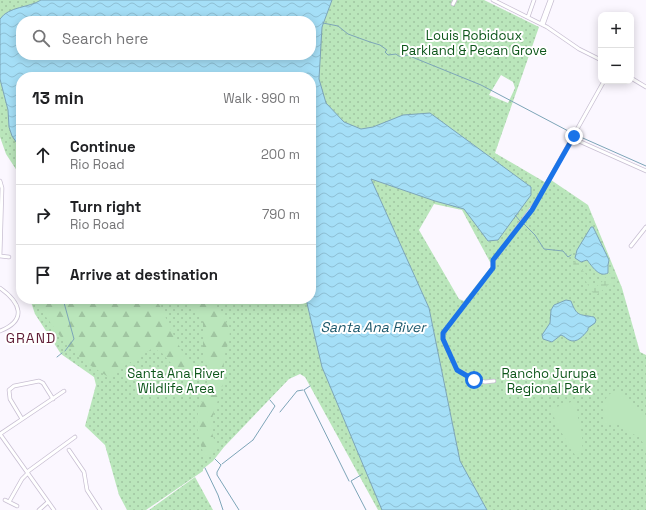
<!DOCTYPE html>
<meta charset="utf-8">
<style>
:root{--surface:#fff;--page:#f2f2f2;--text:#202124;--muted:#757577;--line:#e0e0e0}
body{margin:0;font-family:"Space Grotesk",sans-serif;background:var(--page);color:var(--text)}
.controls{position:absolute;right:12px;top:12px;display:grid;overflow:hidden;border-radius:8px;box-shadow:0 2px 10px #0003}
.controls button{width:36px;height:36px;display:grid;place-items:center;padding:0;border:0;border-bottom:1px solid var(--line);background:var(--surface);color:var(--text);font:20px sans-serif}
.stop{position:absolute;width:12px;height:12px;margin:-9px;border:3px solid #1a73e8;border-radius:50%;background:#fff}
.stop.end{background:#1a73e8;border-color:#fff;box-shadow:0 1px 4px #0008}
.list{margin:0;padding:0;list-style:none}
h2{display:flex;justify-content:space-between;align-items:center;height:52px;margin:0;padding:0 16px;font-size:17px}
h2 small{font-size:13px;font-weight:400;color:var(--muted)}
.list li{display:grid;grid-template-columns:26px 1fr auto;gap:12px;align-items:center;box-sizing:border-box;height:60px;padding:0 16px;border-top:1px solid var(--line)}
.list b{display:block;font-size:15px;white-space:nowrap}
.list p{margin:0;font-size:13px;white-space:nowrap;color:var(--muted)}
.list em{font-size:13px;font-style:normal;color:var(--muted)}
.icon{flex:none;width:22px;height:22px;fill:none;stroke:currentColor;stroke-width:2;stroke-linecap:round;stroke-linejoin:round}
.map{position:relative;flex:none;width:646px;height:510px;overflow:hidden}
.search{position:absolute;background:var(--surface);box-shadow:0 2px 10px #0003;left:16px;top:16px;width:300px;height:44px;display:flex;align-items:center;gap:10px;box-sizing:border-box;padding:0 14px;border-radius:16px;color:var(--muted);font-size:15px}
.panel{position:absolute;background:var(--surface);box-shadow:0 2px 10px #0003;left:16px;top:72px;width:300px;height:232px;border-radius:16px}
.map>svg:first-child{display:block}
.grass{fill:url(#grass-dots);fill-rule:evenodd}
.forest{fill:url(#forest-firs)}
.wetland{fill:url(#wetland-marsh)}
.garden{fill:#bae6bb}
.water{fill:url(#water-waves);stroke:#7da5b8;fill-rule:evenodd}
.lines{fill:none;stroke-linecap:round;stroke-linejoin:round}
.stream{stroke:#7da5b8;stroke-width:1}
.minor-casing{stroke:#c8bfd2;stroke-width:4.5}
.minor{stroke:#fff;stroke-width:3}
.route{stroke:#1a73e8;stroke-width:5}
.labels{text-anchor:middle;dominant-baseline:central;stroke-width:4;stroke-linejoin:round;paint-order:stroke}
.park-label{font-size:13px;fill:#0d561a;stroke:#fff}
.water-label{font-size:14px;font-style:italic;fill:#1b576b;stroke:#fff}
.neighbourhood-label{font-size:14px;letter-spacing:1px;fill:#5f1c35;stroke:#fff}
</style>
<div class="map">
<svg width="646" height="510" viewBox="0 0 646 510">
<defs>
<pattern id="grass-dots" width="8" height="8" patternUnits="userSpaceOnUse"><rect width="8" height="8" fill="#bae6bb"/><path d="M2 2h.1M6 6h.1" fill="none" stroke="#a0c5a1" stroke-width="1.8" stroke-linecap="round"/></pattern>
<pattern id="forest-firs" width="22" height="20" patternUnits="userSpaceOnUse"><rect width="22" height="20" fill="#bae6bb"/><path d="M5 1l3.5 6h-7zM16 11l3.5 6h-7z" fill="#a0c5a1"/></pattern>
<pattern id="wetland-marsh" width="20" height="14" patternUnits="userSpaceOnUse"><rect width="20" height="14" fill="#bae6bb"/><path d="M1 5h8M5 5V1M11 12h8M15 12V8" fill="none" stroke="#a0c5a1"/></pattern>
<pattern id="water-waves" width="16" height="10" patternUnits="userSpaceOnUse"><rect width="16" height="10" fill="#a5dff7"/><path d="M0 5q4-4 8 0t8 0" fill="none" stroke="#8ebfd4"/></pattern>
</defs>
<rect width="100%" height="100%" fill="#fbf7ff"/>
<!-- grass -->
<path class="grass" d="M 0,0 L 484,0 L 539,27 L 495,153 L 548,184 L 551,180 L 588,205 L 622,288 L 640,352 L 646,355 L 646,510 L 378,510 L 305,377 L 300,374 L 289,379 L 224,447 L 213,461 L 203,469 L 203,471 L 146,510 L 127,510 L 119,495 L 105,445 L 85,426 L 96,385 L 94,377 L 61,354 L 35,314 L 30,299 L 311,299 L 311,77 L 21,77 L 21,177 L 6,154 L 0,137 ZM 21,21 L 311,21 L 311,55 L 21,55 ZM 501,75 L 513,82 L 515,88 L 508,103 L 489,95 ZM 434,204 L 462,210 L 490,262 L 493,264 L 464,301 L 459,299 L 419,230 Z
M 195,477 L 213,510 L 149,510 Z"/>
<!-- forest -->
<path class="forest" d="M 37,299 L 155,299 L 162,309 L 171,330 L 187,361 L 198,367 L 210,369 L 203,358 L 203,321 L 184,299 L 207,299 C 215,308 226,317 229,329 C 232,339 225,349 224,359 C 223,367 225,375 223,383 C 218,408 203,422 218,447 L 205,458 C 199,441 194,423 200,405 C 203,397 208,389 211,382 L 177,370 L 162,353 L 153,348 L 115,372 L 110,378 L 85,362 L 66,344 L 38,306 Z"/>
<!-- wetland -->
<path class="wetland" d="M 431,41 L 435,41 L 443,47 L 445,58 L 442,62 L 421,55 L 420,53 Z
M 576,261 L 580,264 L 581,268 L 595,287 C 602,284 605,277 610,273 L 614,274 L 614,281 C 606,285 603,292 595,295 C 585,285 587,275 574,269 L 573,263 Z"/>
<!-- garden -->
<path class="garden" d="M 617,389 L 646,417 L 646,450 L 643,448 L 643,443 L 639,437 L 631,433 L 620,425 L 604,423 L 603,408 L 607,396 Z
M 574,401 L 582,434 L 582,445 L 584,451 L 575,455 L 557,425 L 551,409 Z"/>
<!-- water -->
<path class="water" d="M 41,0 L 332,0 L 322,27 L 319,79 L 326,103 L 344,122 L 361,129 L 373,127 L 403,115 L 430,113 L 531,187 L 531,195 L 498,240 L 488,241 L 464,209 L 435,201 L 371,179 L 429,308 L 460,461 L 487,510 L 382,510 L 322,367 L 306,299 L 311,299 L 311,77 L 21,77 L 21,149 L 12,136 L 9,127 L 8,110 L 0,79 L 0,19 C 9,6 29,8 41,0 ZM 21,21 L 311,21 L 311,55 L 21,55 Z
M 591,227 L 593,227 L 595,231 L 609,260 L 608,265 L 608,273 C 599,278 592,266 587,260 L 581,262 L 575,258 L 577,250 Z
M 566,300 L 571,301 C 577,317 579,314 594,317 L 596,320 L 595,323 L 588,328 L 588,330 C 584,335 577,344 569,340 C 567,339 564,336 561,335 L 552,342 L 543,339 L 542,335 L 550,323 L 551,310 L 554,305 Z"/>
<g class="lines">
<!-- stream -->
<path class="stream" d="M 323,22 L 323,23 L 338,26 L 348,34 L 370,42 L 380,45 L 387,50 L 385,52 L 388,55 L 396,54 C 401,59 404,55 409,55 L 412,57 L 481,85 L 572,133
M 576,135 L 646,166
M 515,215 L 520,221
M 524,224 L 535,235 L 544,249 L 563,251 L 568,257 L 571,255
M 63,299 L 74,339 L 65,351
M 57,357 L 62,353
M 310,386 L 304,390 L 349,481
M 280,412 L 297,391 L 303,390
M 253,440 L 275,406 L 270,400
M 215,459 L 221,465 L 217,472 L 217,475 L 239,510
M 222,464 L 253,440
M 205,468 L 218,495 L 223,510
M 361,475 L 351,481 L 366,510"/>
<defs>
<path id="minor" d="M 493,0 L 547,27 L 579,49 L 601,60
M 453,4 L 455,0
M 528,17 L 534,0
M 541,24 L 550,0
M 543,25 L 552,0
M 631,78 L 646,87
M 572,138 L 646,171
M 0,181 L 2,188 L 0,256 L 9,257
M 631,246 L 646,227
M 0,288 C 20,302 28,320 0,331
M 494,381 L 485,382 L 474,379 L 457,370 L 443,339 L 443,333 L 493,268 L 493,261 L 537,201 L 604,81
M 22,419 L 10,399 L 9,390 L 14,386 L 39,381 L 43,383 L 53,399
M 0,434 L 54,510
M 0,434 L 64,391
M 69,450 L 84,472 L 87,490 L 100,510
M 27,472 L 75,437
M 5,500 L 17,506
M 9,502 L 22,479 L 28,473
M 39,510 L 48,502"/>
</defs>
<!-- minor casing -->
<use href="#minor" class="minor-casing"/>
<!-- minor -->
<use href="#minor" class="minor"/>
</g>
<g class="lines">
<!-- route -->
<path class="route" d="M 474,380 L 457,370 L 443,339 L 443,333 L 493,268 L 493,260 L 532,210 L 574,136"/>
</g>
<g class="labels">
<!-- park labels -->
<g class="park-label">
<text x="474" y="35">Louis Robidoux<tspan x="474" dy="15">Parkland &amp; Pecan Grove</tspan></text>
<text x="176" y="373">Santa Ana River<tspan x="176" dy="15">Wildlife Area</tspan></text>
<text x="549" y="373">Rancho Jurupa<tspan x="549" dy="15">Regional Park</tspan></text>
</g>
<!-- water labels -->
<g class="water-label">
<text x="373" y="327">Santa Ana River</text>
</g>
<!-- neighbourhood labels -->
<g class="neighbourhood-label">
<text x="31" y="338">GRAND</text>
</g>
</g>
</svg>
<div class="controls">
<button>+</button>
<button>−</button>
</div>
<div class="stop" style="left:474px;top:380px"></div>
<div class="stop end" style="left:574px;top:136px"></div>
<div class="search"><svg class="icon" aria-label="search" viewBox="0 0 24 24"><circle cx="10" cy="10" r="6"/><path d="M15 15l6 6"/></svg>Search here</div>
<section class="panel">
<h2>13 min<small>Walk · 990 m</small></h2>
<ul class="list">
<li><svg class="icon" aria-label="ahead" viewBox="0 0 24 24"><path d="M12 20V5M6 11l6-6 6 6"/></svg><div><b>Continue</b><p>Rio Road</p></div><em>200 m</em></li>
<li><svg class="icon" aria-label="right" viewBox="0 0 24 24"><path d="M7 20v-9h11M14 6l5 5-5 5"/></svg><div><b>Turn right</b><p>Rio Road</p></div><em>790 m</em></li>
<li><svg class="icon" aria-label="arrive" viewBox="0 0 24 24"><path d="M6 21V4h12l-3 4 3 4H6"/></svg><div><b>Arrive at destination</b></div></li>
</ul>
</section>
</div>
